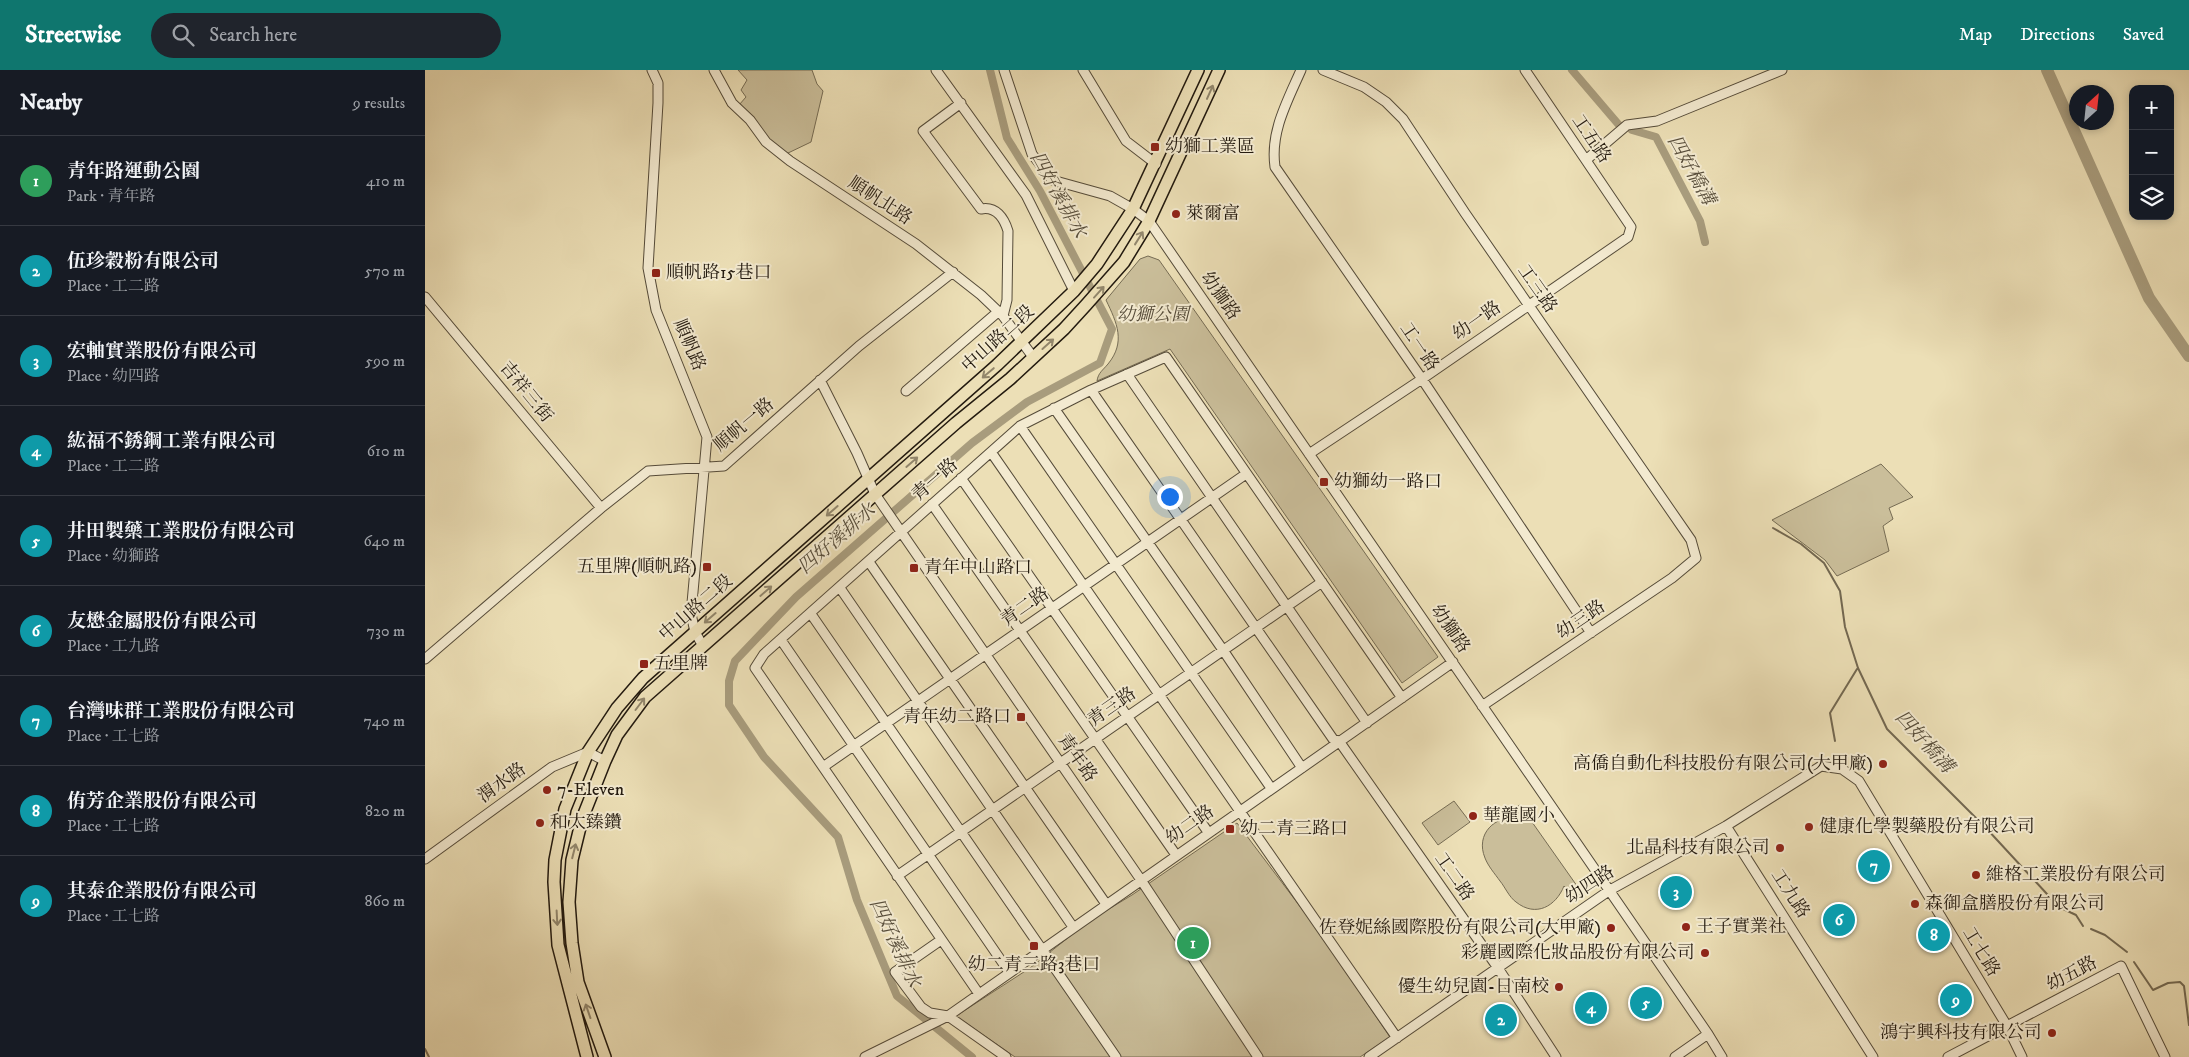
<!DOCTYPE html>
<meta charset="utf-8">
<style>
:root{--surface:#171b24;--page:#20242c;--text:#f1f3f6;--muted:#9ea1a6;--line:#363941;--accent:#0f766e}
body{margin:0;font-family:"IM FELL DW Pica","Noto Serif TC",serif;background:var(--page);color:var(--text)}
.controls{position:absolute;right:15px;top:15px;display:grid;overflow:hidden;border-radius:10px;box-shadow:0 2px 8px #0003}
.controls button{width:45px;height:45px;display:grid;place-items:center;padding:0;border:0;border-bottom:1px solid var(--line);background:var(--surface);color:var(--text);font:25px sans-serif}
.compass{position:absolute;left:1644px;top:15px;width:45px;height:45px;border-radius:50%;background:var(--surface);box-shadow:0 2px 8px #0003;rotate:27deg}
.you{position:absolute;left:744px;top:426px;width:18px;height:18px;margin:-12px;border:4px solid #fff;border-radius:50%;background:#1a73e8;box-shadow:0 0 0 8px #1a73e833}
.badge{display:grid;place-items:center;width:32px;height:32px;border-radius:50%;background:var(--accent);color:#fff;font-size:16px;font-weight:700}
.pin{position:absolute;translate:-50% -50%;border:2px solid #fff;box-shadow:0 1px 5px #0006}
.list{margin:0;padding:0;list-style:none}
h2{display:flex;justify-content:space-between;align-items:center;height:65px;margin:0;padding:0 20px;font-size:21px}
h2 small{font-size:16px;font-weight:400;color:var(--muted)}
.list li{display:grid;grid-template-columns:32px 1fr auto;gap:15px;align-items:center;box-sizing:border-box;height:90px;padding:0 20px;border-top:1px solid var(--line)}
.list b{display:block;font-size:19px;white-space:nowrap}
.list p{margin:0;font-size:16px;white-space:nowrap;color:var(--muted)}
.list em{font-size:16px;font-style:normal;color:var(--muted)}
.icon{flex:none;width:28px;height:28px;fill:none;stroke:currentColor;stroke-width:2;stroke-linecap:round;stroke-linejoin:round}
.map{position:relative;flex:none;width:1764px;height:987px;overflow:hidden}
header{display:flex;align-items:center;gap:30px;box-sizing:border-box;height:70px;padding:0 25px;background:var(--accent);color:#fff}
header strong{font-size:24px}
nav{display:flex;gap:28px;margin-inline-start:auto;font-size:18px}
.search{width:350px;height:45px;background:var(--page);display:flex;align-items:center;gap:12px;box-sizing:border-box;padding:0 18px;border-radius:28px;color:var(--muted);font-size:19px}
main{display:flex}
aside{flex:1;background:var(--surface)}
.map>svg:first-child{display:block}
.green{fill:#cabe9a;stroke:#766c54}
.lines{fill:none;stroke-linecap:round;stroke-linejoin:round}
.stream{stroke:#736851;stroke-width:2}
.canal{stroke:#a89c7d;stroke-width:8}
.river{stroke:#a89c7d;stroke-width:12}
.minor-casing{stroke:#554b39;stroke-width:11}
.major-casing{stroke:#231a0f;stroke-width:14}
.minor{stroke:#f3ead0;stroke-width:9}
.major{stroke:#ecdfb6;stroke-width:11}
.oneway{stroke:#92866b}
.poi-dot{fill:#8f2418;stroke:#f3ead0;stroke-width:2}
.labels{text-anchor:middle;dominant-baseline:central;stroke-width:4;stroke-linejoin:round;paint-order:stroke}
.street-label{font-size:18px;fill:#231a0f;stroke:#f3ead0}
.poi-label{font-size:18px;fill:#231a0f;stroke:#f3ead0;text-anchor:start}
.park-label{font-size:18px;font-style:italic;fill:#554b39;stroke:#f3ead0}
.water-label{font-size:19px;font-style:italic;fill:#584e3b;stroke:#f3ead0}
</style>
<header>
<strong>Streetwise</strong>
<div class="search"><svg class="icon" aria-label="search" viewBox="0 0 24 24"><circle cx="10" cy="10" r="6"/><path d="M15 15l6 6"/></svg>Search here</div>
<nav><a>Map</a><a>Directions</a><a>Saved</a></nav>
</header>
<main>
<aside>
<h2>Nearby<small>9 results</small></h2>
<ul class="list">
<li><span class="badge" style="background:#2e9e5b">1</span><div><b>青年路運動公園</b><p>Park · 青年路</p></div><em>410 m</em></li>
<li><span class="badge" style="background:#0f9aa8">2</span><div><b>伍珍穀粉有限公司</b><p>Place · 工二路</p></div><em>570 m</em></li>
<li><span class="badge" style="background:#0f9aa8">3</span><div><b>宏軸實業股份有限公司</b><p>Place · 幼四路</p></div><em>590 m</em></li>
<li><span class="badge" style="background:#0f9aa8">4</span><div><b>紘福不銹鋼工業有限公司</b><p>Place · 工二路</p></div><em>610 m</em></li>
<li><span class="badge" style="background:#0f9aa8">5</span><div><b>井田製藥工業股份有限公司</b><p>Place · 幼獅路</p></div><em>640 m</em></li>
<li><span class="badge" style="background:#0f9aa8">6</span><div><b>友懋金屬股份有限公司</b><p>Place · 工九路</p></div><em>730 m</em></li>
<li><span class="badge" style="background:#0f9aa8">7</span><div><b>台灣味群工業股份有限公司</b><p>Place · 工七路</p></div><em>740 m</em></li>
<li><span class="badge" style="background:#0f9aa8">8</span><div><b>侑芳企業股份有限公司</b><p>Place · 工七路</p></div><em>820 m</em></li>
<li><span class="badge" style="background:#0f9aa8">9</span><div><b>其泰企業股份有限公司</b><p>Place · 工七路</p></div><em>860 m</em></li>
</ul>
</aside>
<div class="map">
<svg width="1764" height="987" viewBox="0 0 1764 987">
<rect width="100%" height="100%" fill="#ecdfb6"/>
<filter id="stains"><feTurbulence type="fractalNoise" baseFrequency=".004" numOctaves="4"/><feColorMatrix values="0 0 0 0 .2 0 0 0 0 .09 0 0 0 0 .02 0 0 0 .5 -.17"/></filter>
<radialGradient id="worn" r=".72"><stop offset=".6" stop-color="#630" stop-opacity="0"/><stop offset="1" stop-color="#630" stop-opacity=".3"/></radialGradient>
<!-- green -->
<path class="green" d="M 313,0 L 387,0 L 392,14 L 398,21 L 386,72 L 361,84 L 343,70 L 314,35 L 321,27 L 316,20 L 322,10 Z
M 723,186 L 734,190 L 1013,587 L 977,613 L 745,279 L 672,311 C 673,303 678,300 683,294 C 701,272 692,253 681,230 L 715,189 Z
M 1456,394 L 1488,427 L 1464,438 L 1468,449 L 1458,456 L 1464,481 L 1412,506 L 1400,490 L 1347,450 Z
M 1029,731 L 1045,752 L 1013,775 L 997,753 Z
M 1095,735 L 1157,823 L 1149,828 L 1139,816 C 1131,836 1111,848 1091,832 C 1084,827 1080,817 1075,811 C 1070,804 1063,796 1060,788 C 1050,764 1070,745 1093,748 L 1088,739 Z
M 812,753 L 889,855 L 965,967 L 935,987 L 590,987 L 531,946 L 605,898 L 664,851 L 707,825 Z"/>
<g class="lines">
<!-- stream -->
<path class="stream" d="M 1348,458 L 1376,474 L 1399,493 L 1415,521 L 1420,557 L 1433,598 L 1462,659 L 1561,758 L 1634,837 L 1651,845 L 1658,856
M 1410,671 L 1405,643 L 1432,599
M 1666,859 L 1680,865 L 1702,882
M 1709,892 L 1728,920 L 1743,913 L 1755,912 L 1759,916 L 1764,955
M 0,979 L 4,987"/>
<!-- canal -->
<path class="canal" d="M 1147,0 L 1194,55
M 1207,60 L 1231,67 L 1275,151 L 1280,172
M 547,987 L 472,926 L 432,830 L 413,767 L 339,687 L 304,635 L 304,611 L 310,591 L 371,527 L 547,373 L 602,332 L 675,293 L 687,259 L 615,121 L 582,68 L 565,0"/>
<!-- river -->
<path class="river" d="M 1622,0 L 1724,228 L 1764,286"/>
<defs>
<path id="minor" d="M 227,0 L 233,13 L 233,33 L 223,198 L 231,240 L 282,367 L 266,544 L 270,562 L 278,576
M 289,0 L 307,33 L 325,50 L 341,72 L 365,91 L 491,174 L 556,225 L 578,246 L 608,287
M 511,0 L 601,125 L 649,221
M 579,0 L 607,84 L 627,110 L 685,126 L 708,139 L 724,151 L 1283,964 L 1297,987
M 658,0 L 701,71 L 731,94
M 876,0 C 862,32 845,62 850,97 L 997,309 L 1166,563
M 898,0 L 939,17 L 961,32 L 978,49 L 1040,143 L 1266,470 L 1271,488 L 1247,508 L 1057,636
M 536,33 L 498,61 L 556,139 C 571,136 579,148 583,161 L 582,230 L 578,246
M 1161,90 L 1202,55 L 1232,51 L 1357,0
M 0,227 L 176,438
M 702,304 L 942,653
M 395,310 L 432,383 L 450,424 L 716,810 L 833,987
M 666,320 L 908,669 L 914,671 L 1073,898 L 1131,987
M 481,321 L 574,241
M 629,338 L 798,580 L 877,698
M 595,356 L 846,718
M 566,382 L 972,968
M 884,384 L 997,309 L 1203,167 L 1206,157 L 1100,0
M 536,408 L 783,762
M 507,434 L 751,785
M 444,492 L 681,834
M 415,518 L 648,857
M 386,544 L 691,987
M 356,570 L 584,902
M 0,589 L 176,438 L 223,401 L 299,396 L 434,276 L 528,202
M 398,697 L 821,404
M 1301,756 L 1448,987
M 0,789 L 127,697 L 163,682 L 180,691
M 472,806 L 897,512
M 516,870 L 470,902 L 496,937 L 505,943 L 523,946 L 581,987
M 554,924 L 330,598 L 339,584 L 595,356 L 666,320 L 741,287 L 977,628
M 440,987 L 523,946 L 1028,592
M 944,987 L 1185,820 L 1301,756 L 1396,696 L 1417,699 L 1434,711 L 1582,956 L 1597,987
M 1250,987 L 1283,964
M 1523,987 L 1696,896 L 1740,987"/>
<path id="major" d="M 162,987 L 133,875 L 129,812 L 130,790 L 140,739 L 163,682 L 192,638 L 218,608 L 572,295 L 649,221 L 672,194 L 708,139 L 773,0
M 180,987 L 153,912 L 147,873 L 144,832 L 147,790 L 157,749 L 180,691 L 192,665 L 220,627 L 531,353 L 585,309 L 639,259 L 661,235 L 699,192 L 724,151 L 794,0"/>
</defs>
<!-- minor casing -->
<use href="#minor" class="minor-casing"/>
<!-- major casing -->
<use href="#major" class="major-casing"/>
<!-- minor -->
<use href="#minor" class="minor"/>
<!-- major -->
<use href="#major" class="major"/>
</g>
<!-- one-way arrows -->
<defs><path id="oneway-shaft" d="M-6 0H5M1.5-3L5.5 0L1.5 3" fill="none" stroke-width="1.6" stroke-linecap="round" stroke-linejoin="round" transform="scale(1.25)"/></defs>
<g class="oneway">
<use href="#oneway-shaft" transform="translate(785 22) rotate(-66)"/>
<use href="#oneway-shaft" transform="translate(714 168) rotate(-58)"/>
<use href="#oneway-shaft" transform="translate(674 222) rotate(-48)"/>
<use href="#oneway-shaft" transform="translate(623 274) rotate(-42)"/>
<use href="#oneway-shaft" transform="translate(563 303) rotate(140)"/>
<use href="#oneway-shaft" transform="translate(487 392) rotate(-41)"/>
<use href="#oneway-shaft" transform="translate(407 441) rotate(139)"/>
<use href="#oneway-shaft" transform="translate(341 521) rotate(-41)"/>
<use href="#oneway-shaft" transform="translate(285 548) rotate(139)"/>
<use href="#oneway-shaft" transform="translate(215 634) rotate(-53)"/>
<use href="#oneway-shaft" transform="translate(149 781) rotate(-76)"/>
<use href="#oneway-shaft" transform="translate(132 848) rotate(87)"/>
<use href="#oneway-shaft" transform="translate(163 941) rotate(-109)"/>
</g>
<!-- markers -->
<g class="poi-dot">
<rect x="725" y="72" width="10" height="10" rx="2.5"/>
<circle cx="751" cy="144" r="5"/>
<rect x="226" y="198" width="10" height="10" rx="2.5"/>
<rect x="894" y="407" width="10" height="10" rx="2.5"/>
<rect x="277" y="492" width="10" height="10" rx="2.5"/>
<rect x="484" y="493" width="10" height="10" rx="2.5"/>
<rect x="214" y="589" width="10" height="10" rx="2.5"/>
<rect x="591" y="642" width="10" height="10" rx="2.5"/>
<circle cx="1458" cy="694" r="5"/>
<circle cx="122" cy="720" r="5"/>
<circle cx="1048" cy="746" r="5"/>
<circle cx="115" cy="753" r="5"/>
<circle cx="1384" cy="757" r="5"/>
<rect x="800" y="754" width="10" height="10" rx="2.5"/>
<circle cx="1355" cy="778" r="5"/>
<circle cx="1551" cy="805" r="5"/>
<circle cx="1490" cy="834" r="5"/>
<circle cx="1261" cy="857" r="5"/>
<circle cx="1186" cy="858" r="5"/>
<rect x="604" y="871" width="10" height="10" rx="2.5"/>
<circle cx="1280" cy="883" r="5"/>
<circle cx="1134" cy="917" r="5"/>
<circle cx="1627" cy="963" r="5"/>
</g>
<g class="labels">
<!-- street labels -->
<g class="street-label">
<text transform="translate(1166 69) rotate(56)">工五路</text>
<text transform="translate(455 131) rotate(33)">順帆北路</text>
<text transform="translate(1112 219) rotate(55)">工三路</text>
<text transform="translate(795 226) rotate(55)">幼獅路</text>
<text transform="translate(1052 251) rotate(-35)">幼一路</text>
<text transform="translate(573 269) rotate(-42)">中山路二段</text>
<text transform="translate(264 275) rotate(67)">順帆路</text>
<text transform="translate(994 277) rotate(56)">工一路</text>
<text transform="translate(101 322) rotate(51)">吉祥三街</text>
<text transform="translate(319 355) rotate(-40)">順帆一路</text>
<text transform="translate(510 410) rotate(-41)">青一路</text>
<text transform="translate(600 537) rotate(-35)">青二路</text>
<text transform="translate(271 538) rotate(-41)">中山路二段</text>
<text transform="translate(1156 550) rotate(-34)">幼三路</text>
<text transform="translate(1025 559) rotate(56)">幼獅路</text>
<text transform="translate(687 637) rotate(-35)">青三路</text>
<text transform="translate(652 688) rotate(55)">青年路</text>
<text transform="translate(77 713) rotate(-36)">渭水路</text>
<text transform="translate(765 755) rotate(-35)">幼二路</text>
<text transform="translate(1029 807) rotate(55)">工二路</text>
<text transform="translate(1165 815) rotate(-33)">幼四路</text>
<text transform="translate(1365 824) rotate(57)">工九路</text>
<text transform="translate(1556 882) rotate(59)">工七路</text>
<text transform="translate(1647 904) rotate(-28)">幼五路</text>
</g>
<!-- poi labels -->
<g class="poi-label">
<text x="740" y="77">幼獅工業區</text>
<text x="761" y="144">萊爾富</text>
<text x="241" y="203">順帆路15巷口</text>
<text x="909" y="412">幼獅幼一路口</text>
<text x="272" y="497" text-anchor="end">五里牌(順帆路)</text>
<text x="499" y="498">青年中山路口</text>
<text x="229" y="594">五里牌</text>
<text x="586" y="647" text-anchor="end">青年幼二路口</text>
<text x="1448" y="694" text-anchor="end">高僑自動化科技股份有限公司(大甲廠)</text>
<text x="132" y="720">7-Eleven</text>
<text x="1058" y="746">華龍國小</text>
<text x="125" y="753">和太臻鑽</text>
<text x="1394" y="757">健康化學製藥股份有限公司</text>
<text x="815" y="759">幼二青三路口</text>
<text x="1345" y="778" text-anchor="end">北晶科技有限公司</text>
<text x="1561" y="805">維格工業股份有限公司</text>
<text x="1500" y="834">森御盒膳股份有限公司</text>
<text x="1271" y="857">王子實業社</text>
<text x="1176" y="858" text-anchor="end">佐登妮絲國際股份有限公司(大甲廠)</text>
<text x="1270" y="883" text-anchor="end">彩麗國際化妝品股份有限公司</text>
<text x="609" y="895" text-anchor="middle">幼二青三路3巷口</text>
<text x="1124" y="917" text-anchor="end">優生幼兒園-日南校</text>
<text x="1617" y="963" text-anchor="end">鴻宇興科技有限公司</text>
</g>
<!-- park labels -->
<g class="park-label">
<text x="728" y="245">幼獅公園</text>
</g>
<!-- water labels -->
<g class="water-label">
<text transform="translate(1266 100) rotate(61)">四好橋溝</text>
<text transform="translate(633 125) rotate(61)">四好溪排水</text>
<text transform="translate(412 469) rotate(-41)">四好溪排水</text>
<text transform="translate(1499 672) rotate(48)">四好橋溝</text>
<text transform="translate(470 873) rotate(65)">四好溪排水</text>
</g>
</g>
<rect width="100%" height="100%" filter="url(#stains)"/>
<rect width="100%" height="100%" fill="url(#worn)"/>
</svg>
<div class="controls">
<button>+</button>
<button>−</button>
<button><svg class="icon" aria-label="layers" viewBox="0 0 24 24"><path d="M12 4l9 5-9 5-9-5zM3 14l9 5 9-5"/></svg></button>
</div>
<svg class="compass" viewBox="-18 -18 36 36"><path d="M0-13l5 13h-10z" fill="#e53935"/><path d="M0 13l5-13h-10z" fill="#9ea1a6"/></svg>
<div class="you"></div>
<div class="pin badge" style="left:768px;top:873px;background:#2e9e5b">1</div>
<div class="pin badge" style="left:1076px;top:950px;background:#0f9aa8">2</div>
<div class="pin badge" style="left:1251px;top:822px;background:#0f9aa8">3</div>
<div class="pin badge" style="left:1166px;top:938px;background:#0f9aa8">4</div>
<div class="pin badge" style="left:1221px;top:933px;background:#0f9aa8">5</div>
<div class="pin badge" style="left:1414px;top:850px;background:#0f9aa8">6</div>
<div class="pin badge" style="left:1449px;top:796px;background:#0f9aa8">7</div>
<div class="pin badge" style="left:1509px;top:865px;background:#0f9aa8">8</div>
<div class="pin badge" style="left:1531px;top:930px;background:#0f9aa8">9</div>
</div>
</main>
